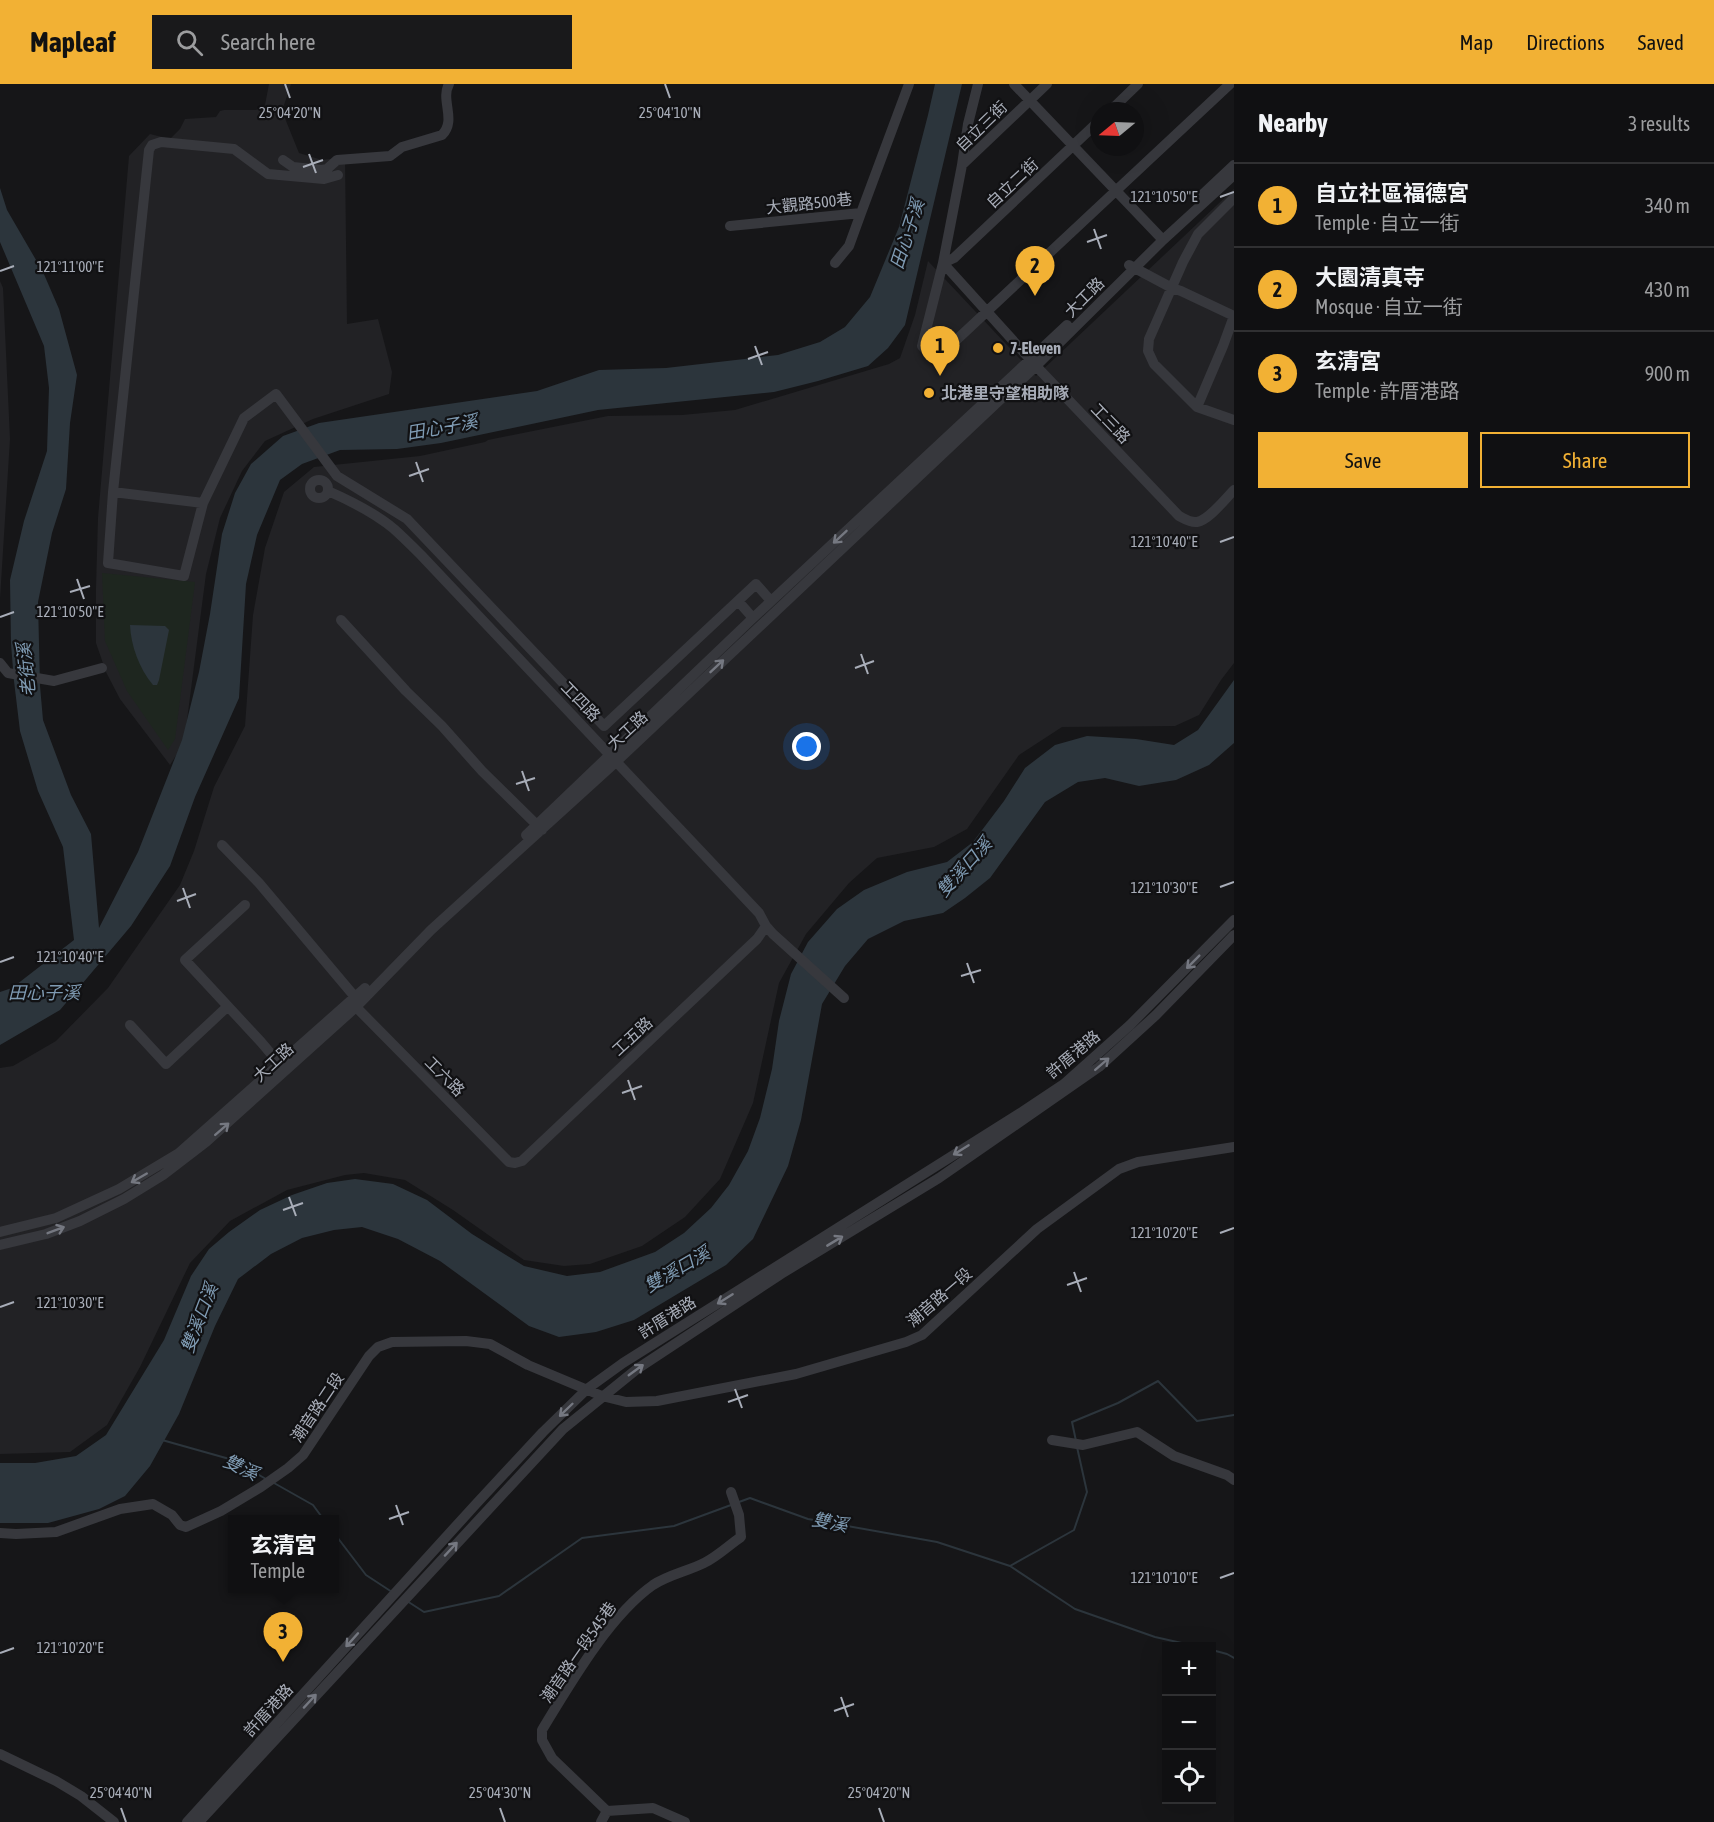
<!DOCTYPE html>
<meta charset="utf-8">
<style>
:root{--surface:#101012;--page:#19191b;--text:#f1f3f6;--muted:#9c9d9f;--line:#303032;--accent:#f2b134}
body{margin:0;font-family:"Asap Condensed","Noto Sans TC",sans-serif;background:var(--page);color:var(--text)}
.controls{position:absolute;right:18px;bottom:18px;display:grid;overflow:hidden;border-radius:0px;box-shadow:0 6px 24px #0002}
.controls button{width:54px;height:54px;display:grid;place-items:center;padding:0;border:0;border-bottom:2px solid var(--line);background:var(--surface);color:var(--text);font:30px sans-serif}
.compass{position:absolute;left:1090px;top:18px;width:54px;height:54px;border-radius:50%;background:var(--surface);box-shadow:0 6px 24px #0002;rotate:251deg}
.you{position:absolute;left:807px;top:663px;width:21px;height:21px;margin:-15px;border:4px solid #fff;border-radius:50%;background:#1a73e8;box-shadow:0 0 0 9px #1a73e833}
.badge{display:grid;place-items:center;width:39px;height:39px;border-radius:50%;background:var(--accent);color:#111;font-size:20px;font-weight:700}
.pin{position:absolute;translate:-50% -50px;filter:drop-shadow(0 2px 3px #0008)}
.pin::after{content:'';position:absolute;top:32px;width:21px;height:18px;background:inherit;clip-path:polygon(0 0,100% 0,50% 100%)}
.popup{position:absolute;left:228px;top:1431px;width:111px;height:78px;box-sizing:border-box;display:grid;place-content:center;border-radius:0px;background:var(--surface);filter:drop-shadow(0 2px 4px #0005);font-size:20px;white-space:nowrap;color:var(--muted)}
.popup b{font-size:22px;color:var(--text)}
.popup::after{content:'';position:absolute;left:50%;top:100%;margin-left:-12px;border:12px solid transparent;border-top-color:var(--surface)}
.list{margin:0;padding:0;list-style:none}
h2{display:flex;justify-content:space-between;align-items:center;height:78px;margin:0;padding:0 24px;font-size:26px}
h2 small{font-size:20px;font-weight:400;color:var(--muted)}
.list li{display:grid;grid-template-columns:39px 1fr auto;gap:18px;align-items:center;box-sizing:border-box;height:84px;padding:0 24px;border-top:2px solid var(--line)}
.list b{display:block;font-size:22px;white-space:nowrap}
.list p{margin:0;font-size:20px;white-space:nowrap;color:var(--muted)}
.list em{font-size:20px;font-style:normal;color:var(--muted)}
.actions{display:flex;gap:12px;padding:18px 24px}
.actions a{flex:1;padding:14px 0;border:2px solid var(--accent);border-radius:0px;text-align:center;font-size:21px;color:var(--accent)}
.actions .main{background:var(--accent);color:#111}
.icon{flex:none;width:33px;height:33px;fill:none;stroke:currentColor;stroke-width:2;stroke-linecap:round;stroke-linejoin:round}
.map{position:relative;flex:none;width:1234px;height:1738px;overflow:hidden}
header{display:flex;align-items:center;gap:36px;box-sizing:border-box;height:84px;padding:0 30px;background:var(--accent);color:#111}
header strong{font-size:28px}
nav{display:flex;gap:33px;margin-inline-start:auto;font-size:21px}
.search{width:420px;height:54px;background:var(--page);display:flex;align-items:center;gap:15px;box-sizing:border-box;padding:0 21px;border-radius:0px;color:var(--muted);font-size:22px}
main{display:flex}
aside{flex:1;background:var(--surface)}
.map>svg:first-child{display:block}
.built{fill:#222225}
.green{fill:#1e261f}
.water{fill:#2c353c}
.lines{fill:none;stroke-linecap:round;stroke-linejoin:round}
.stream{stroke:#2c353c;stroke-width:2}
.minor{stroke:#37383d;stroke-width:10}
.oneway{stroke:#757881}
.ticks{fill:none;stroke:#a8adb8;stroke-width:2}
.poi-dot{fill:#f2b134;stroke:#111113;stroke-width:2}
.labels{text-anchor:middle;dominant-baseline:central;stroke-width:4.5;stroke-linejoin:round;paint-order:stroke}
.street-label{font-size:16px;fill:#a8adb8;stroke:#111113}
.poi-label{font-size:16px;font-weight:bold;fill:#a8adb8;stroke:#111113;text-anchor:start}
.water-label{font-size:18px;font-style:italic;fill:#7f9bb3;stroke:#111113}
.ticks-label{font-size:15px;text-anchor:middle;fill:#a8adb8;stroke:#111113;stroke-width:4.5;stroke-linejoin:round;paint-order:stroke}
</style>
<header>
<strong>Mapleaf</strong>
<div class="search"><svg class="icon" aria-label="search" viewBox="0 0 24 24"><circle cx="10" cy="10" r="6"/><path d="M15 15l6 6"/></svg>Search here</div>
<nav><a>Map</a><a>Directions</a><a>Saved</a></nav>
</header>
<main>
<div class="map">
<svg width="1234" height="1738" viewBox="0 0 1234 1738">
<rect width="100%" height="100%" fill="#161618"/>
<!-- built -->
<path class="built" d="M 269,0 L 291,0 L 282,27 L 299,69 L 322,76 L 345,73 L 347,240 L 378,235 L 392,288 L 389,310 L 313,335 L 265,357 L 242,387 L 220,434 L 206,490 L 184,659 L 170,681 L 120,615 L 106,588 L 96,559 L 96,504 L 98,434 L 129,72 L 150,50 L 170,55 L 180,45 L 185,35 L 216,33 L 220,27 L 224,26 L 256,26 L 265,21 Z
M 1234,105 L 1234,579 L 1221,596 L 1199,631 L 1175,642 L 1062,643 L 1019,671 L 967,745 L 934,763 L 877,774 L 849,799 L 806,850 L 779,899 L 753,1019 L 720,1095 L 685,1133 L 642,1162 L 590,1180 L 564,1182 L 524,1176 L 453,1126 L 405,1096 L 364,1089 L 345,1091 L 287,1106 L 230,1137 L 190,1179 L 140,1283 L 107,1341 L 70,1368 L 0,1370 L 0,984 L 13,982 L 56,957 L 108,904 L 180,801 L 194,767 L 214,703 L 245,642 L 253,531 L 265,464 L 284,408 L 314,383 L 420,372 L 485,358 L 488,356 L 608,332 L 682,331 L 735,326 L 889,280 L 900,274 L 915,231 L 928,177 L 1036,292 Z
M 0,197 L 3,204 L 10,355 L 0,515 Z"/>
<!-- green -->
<path class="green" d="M 102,489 L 195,498 L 175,655 L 168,666 L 127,607 L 105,557 Z"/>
<!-- water -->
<path class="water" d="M 935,0 L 962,0 L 905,241 L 888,264 L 868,282 L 818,297 L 774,308 L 598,326 L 441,359 L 397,365 L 340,366 L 302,380 L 280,396 L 257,451 L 246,500 L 239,614 L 195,713 L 170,782 L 131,842 L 60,926 L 0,961 L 0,908 L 12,904 L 74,856 L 63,763 L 38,707 L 20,647 L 14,597 L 11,560 L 10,496 L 24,437 L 47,367 L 49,304 L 44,262 L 0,158 L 0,104 L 7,126 L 43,188 L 59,225 L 77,291 L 70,339 L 66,405 L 52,449 L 38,518 L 40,602 L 43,636 L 71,711 L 91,750 L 99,844 L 138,768 L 182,656 L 199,588 L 210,530 L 222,450 L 235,409 L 251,380 L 283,352 L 319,339 L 537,307 L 599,286 L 666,284 L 778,271 L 820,258 L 845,243 L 870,213 L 899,143 L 928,31 Z
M 130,541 L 165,542 L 169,546 L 159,596 L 157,601 L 153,601 C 139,584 131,562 130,541 Z
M 1234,596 L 1234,659 L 1209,681 L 1176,696 L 1139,702 L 1105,694 L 1078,698 L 1045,718 L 990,794 L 965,814 L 943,829 L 904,837 L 868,855 L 845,882 L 822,920 L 801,1036 L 788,1082 L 753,1155 L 726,1181 L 634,1236 L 596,1248 L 559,1253 L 529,1242 L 440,1177 L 398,1155 L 362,1143 L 334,1146 L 302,1154 L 271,1170 L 238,1195 L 215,1242 L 179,1330 L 150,1382 L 125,1412 L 99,1425 L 48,1439 L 0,1439 L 0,1379 L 35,1379 L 76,1372 L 106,1351 L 164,1256 L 191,1192 L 209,1165 L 229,1148 L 260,1126 L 292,1111 L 327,1099 L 355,1095 L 393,1100 L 427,1116 L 472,1150 L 524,1182 L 567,1192 L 600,1188 L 655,1168 L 684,1149 L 711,1124 L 729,1101 L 748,1067 L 760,1034 L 772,985 L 779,937 L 791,890 L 808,858 L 837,825 L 864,806 L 907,788 L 947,778 L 973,758 L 1004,717 L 1025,684 L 1055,661 L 1087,652 L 1136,655 L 1174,661 L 1198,646 Z"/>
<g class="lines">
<!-- stream -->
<path class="stream" d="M 162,1356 L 233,1376 L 266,1395
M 1076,1357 L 1072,1338 L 1118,1319 L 1158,1297 L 1197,1337 L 1234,1331
M 274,1399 L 313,1421 L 324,1436
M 739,1418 L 750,1414 L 808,1435 L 937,1458 L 1010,1482 L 1074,1446 L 1087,1408 L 1077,1363
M 334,1449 L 366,1491 L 392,1508
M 1010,1482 L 1075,1525 L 1155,1553 L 1195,1562
M 407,1517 L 424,1528 L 499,1512 L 582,1454 L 674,1442 L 731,1421
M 1212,1566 L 1227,1570 L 1234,1574"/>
<!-- minor -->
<path class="minor" d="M 978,0 L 968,40 L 962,81 L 943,179 L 922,262 L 936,275 L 1230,0
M 1014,0 L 1163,156
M 1110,27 L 1138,0
M 283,76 L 293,83 L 322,86 L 327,85 L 337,76 L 390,72 L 402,63 L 442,51 C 457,36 440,16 449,0
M 962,81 L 1047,0
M 338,91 L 324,95 L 268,90 L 234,65 L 161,58 L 152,61 L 149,66 L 113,408 L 108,479 L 184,492 L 203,419 L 244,334 L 276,310 L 337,392 L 407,435 L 604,642 L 756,500 L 771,517
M 1201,112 L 1234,81
M 1234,114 L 1198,150 L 1183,178 L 1149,255 L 1148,267 L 1154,280 L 1197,323 L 1234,336
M 730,142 L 861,129 L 909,0
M 835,179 L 849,162 L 861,129
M 943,179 L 1036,282 L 1179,432 C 1185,435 1190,439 1197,438 C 1209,436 1225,415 1234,406
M 943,179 L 954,174 L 1099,37
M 1129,181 L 1172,204 L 1181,207 L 1234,232 L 1223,262 L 1197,323
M310 405a9 9 0 1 1 18 0a9 9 0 1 1-18 0Z
M 328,407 C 351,417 375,429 394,445 C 403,453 412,462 421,471 L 759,829 L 766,842 L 773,850 L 844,914
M 113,408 L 203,419
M 738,517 L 753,534
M 341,536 L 406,607 L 442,642 L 482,687 L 542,746
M 0,579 L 8,589 L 54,597 L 102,584
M 526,751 L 753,534 L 1067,241
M 222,761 L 259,799 L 355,913
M 245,821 L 185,876 L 261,958 L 283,984
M 356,923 L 509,1078 L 515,1079 L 522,1077 L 757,855 L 766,842
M 130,941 L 166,980 L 227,923
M 0,1148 L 56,1134 L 119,1105 L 179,1069 L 365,904
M 0,1161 L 46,1150 L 80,1137 L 124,1115 L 163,1091 L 206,1058 L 356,923 L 431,846 L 617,677 L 1036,282 L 1163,156 L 1234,91
M 1052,1356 L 1083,1361 L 1137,1348 L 1174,1372 L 1227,1391 L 1234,1396
M 0,1449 L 16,1450 L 56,1448 L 120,1425 L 153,1420 L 172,1431 L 180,1441 L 186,1443 L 221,1427 L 261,1403 L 288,1384 L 303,1371 L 369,1272 L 378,1263 L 392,1258 L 466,1257 L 490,1260 L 528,1281 L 602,1312 L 626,1318 L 657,1317 L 796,1290 L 906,1258 L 922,1251 L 1037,1145 L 1119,1085 L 1138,1078 L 1234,1063
M 0,1670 L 56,1697 L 81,1712 L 114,1738
M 607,1727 L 552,1674 L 542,1656 L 542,1646 C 570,1600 609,1532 653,1501 C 668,1491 688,1487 704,1479 C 717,1473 729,1461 741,1453 L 739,1431 L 731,1408
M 607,1727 L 653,1724 L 685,1738
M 187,1738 L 476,1420 L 543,1348 L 587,1305 L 623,1279 L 1022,1028 L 1064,1000 L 1130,941 L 1234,836
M 199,1738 L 563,1345 L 637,1285 L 781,1190 L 939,1094 L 1099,983 L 1156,931 L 1234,851
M 601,1738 L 607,1727"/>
</g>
<!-- one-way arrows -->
<defs><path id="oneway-shaft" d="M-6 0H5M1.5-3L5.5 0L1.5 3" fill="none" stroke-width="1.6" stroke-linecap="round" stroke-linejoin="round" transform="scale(1.5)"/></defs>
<g class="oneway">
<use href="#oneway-shaft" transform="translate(840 453) rotate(137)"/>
<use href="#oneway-shaft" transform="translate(717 582) rotate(-43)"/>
<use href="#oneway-shaft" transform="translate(1193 878) rotate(135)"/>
<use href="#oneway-shaft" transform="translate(1102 980) rotate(-41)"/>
<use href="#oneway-shaft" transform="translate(222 1045) rotate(-41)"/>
<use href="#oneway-shaft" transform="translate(961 1066) rotate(148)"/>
<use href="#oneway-shaft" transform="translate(139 1094) rotate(150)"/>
<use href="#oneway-shaft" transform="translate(56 1146) rotate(-21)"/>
<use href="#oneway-shaft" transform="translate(835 1157) rotate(-31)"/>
<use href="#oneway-shaft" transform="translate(725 1215) rotate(148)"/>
<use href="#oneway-shaft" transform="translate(636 1286) rotate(-36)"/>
<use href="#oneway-shaft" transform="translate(566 1326) rotate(136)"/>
<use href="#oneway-shaft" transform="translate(451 1465) rotate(-47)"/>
<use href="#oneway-shaft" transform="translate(352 1556) rotate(132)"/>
<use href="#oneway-shaft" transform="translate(310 1617) rotate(-47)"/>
</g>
<!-- ticks -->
<path class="ticks" d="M 285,0 L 290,14M 665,0 L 670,14M 309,70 L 316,89M 303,83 L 323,76M 1220,113 L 1234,108M 1094,145 L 1101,165M 1087,158 L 1107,151M 0,187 L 14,182M 755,262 L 762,281M 748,275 L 768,268M 416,378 L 423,398M 409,392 L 429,385M 1220,458 L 1234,453M 77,495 L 84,515M 70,508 L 90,502M 0,533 L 14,528M 861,570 L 868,590M 855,584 L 874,577M 522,687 L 529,707M 516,700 L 535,694M 1220,803 L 1234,798M 183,804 L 190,824M 177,817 L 196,810M 0,878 L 14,873M 967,879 L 974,899M 961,892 L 981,886M 628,996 L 635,1016M 622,1009 L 642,1002M 289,1113 L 296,1132M 283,1126 L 303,1119M 1220,1149 L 1234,1144M 1074,1188 L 1081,1208M 1067,1201 L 1087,1194M 0,1223 L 14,1218M 735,1305 L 742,1324M 728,1318 L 748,1311M 396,1421 L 403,1441M 389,1435 L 409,1428M 1220,1494 L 1234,1489M 0,1569 L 14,1564M 841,1613 L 848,1633M 834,1627 L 854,1620M 121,1724 L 126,1738M 500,1724 L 505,1738M 879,1724 L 884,1738"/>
<!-- markers -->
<g class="poi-dot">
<circle cx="998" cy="264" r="6"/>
<circle cx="929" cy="309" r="6"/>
</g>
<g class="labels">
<!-- street labels -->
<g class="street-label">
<text transform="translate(981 42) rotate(-44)">自立三街</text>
<text transform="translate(1012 99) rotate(-43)">自立二街</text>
<text transform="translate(809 119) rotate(-6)">大觀路500巷</text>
<text transform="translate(1084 213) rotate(-45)">大工路</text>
<text transform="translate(1111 339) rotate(46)">工三路</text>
<text transform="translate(581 617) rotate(46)">工四路</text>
<text transform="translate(627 646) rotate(-43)">大工路</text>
<text transform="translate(632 952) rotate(-43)">工五路</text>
<text transform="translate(1073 970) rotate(-40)">許厝港路</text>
<text transform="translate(273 978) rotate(-43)">大工路</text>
<text transform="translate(445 992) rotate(45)">工六路</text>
<text transform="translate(939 1213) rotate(-41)">潮音路一段</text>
<text transform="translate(667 1233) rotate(-32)">許厝港路</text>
<text transform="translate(317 1323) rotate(-56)">潮音路二段</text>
<text transform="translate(578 1568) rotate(-55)">潮音路一段545巷</text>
<text transform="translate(268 1626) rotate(-48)">許厝港路</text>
</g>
<!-- poi labels -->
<g class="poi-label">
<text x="1010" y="264">7-Eleven</text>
<text x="941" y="309">北港里守望相助隊</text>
</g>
<!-- water labels -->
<g class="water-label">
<text transform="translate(907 150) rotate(-72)">田心子溪</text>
<text transform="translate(442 343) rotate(-10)">田心子溪</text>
<text transform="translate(26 586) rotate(-96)">老街溪</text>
<text transform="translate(964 783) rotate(-48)">雙溪口溪</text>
<text x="44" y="908">田心子溪</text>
<text transform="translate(677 1185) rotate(-30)">雙溪口溪</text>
<text transform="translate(199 1234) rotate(-69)">雙溪口溪</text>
<text transform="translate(241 1383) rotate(25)">雙溪</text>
<text transform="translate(830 1438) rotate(11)">雙溪</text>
</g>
</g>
<g class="ticks-label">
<text x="290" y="34">25°04'20"N</text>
<text x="670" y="34">25°04'10"N</text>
<text x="1164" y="118">121°10'50"E</text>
<text x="70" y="188">121°11'00"E</text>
<text x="1164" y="463">121°10'40"E</text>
<text x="70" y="533">121°10'50"E</text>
<text x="1164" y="809">121°10'30"E</text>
<text x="70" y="878">121°10'40"E</text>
<text x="1164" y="1154">121°10'20"E</text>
<text x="70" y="1224">121°10'30"E</text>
<text x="1164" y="1499">121°10'10"E</text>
<text x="70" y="1569">121°10'20"E</text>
<text x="121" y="1714">25°04'40"N</text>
<text x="500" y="1714">25°04'30"N</text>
<text x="879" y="1714">25°04'20"N</text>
</g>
</svg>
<div class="controls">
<button>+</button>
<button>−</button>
<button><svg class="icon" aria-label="locate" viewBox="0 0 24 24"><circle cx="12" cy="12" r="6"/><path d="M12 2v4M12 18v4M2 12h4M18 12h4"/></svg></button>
</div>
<svg class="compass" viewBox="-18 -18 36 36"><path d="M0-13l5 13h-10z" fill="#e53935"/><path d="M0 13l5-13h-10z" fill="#9c9d9f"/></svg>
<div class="you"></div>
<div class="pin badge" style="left:940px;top:292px">1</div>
<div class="pin badge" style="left:1035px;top:212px">2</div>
<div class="pin badge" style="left:283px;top:1578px">3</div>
<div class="popup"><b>玄清宮</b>Temple</div>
</div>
<aside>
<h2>Nearby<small>3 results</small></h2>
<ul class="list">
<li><span class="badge">1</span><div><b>自立社區福德宮</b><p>Temple · 自立一街</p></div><em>340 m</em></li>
<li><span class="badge">2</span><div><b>大園清真寺</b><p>Mosque · 自立一街</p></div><em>430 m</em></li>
<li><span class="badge">3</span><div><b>玄清宮</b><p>Temple · 許厝港路</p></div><em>900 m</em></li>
</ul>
<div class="actions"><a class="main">Save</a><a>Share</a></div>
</aside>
</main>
